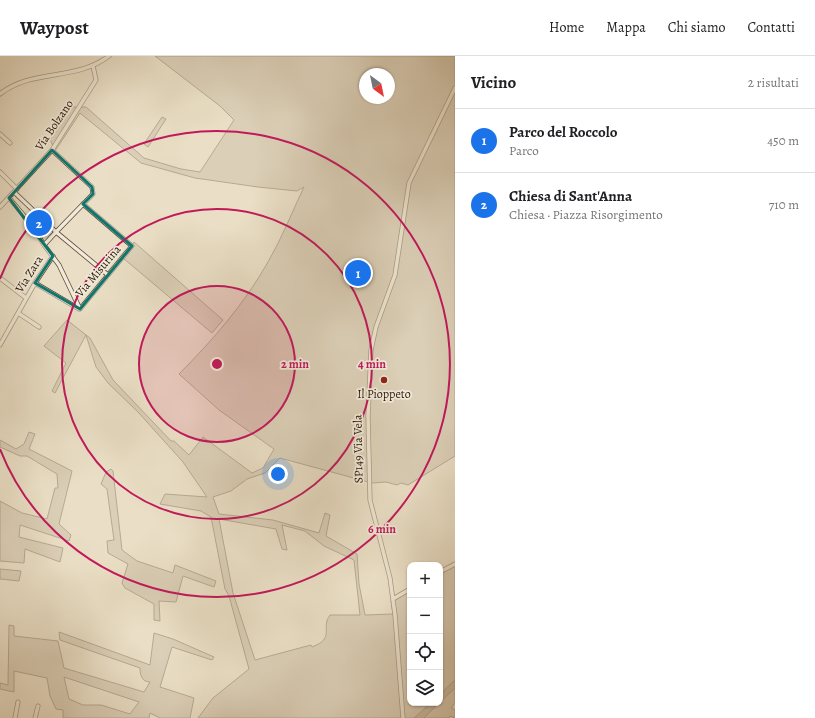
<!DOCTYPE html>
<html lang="it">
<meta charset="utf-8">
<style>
:root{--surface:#fff;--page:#f2f2f2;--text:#202124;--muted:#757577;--line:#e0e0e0;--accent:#1a73e8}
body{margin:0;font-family:Alegreya,serif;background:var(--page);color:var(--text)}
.controls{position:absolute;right:12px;bottom:12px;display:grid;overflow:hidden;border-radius:8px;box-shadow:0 1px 3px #0004}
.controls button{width:36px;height:36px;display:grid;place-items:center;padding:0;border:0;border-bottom:1px solid var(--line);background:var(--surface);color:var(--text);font:20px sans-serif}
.compass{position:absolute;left:359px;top:12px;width:36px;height:36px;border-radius:50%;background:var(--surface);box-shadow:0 1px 3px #0004;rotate:147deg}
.you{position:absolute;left:278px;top:418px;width:14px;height:14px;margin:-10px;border:3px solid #fff;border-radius:50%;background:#1a73e8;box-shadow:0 0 0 6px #1a73e833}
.badge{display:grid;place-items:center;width:26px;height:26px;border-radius:50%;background:var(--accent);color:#fff;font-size:13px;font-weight:700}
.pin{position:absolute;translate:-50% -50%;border:2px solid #fff;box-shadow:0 1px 4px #0006}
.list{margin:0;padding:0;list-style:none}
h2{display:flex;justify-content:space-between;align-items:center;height:52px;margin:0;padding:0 16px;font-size:17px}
h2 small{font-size:13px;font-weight:400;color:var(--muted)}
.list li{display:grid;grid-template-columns:26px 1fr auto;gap:12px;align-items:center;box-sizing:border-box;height:64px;padding:0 16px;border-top:1px solid var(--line)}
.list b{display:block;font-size:15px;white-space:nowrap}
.list p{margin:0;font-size:13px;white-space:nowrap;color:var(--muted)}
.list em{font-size:13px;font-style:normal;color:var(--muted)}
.icon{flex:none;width:22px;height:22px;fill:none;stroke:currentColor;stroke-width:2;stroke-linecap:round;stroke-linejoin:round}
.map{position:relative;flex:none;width:455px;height:662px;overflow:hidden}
header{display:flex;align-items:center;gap:24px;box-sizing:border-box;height:56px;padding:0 20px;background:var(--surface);border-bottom:1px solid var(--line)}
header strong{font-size:19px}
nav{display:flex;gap:22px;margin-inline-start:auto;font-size:14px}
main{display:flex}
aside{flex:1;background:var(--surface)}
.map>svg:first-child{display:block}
.green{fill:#c9bda5;stroke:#7a6a54;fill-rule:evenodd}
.water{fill:#a99b84;stroke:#766651}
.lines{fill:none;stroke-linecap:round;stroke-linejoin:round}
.minor-casing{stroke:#5a4934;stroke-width:5}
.minor{stroke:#f1eada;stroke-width:3.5}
.marked{fill:none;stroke:#0f766e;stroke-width:3;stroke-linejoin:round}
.ring{fill:none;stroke:#c2185b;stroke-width:2}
.poi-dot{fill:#8f2418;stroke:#f1eada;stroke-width:1.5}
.labels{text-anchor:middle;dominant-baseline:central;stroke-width:3.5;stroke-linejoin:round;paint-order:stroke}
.street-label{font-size:12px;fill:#2a1704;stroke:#f1eada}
.poi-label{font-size:12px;fill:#2a1704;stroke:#f1eada}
.centre{fill:#c2185b;stroke:#f1eada;stroke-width:2}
.ring-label{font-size:12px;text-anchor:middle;font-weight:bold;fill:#c2185b;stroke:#f1eada;stroke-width:3.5;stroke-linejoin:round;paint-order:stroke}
</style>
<header>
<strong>Waypost</strong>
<nav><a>Home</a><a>Mappa</a><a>Chi siamo</a><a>Contatti</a></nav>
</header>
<main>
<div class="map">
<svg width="455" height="662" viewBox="0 0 455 662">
<rect width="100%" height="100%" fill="#eadfc6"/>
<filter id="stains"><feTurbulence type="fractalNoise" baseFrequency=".005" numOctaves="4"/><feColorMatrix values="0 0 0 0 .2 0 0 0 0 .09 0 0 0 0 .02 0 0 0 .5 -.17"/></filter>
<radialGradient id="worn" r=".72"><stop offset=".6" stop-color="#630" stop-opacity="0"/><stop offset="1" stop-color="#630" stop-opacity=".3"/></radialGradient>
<!-- green -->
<path class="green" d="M 155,0 L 455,0 L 455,400 L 408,429 L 401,427 L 397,429 L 386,426 L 372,427 L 280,402 L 265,417 L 247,423 L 231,435 L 213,441 L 219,458 L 273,464 L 319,477 L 325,457 L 330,459 L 326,480 L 357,498 L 359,528 L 365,559 L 393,558 L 391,545 L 410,535 L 410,647 L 440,647 L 440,518 L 455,510 L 455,647 L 451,652 L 455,654 L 455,662 L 451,660 L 448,662 L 198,662 L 213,642 L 249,613 L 229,540 L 225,533 L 211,461 L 201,455 L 160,448 L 165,438 L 207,441 L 183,406 L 138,356 L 108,327 L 96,311 L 86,279 L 55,337 L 52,335 L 66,307 L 44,290 L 67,264 L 90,282 L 113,324 L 171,385 L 174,385 L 189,399 L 203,381 L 252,417 L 263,412 L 274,393 L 219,354 L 179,318 C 212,285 245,247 268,206 C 282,182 292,156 304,131 L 297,135 L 258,131 L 195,122 L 141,107 L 80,57 L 55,95 L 50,83 L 72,51 L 86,51 L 144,102 L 181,113 L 200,116 L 234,64 L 220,50 ZM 365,18 L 389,18 L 389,42 L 365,42 ZM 219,463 L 276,473 L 282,493 L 287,494 L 282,469 L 305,475 L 324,490 L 354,504 L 360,559 L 330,559 C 320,572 336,582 312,591 L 311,589 L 255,604 L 233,537 Z
M 162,61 L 166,63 L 148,91 L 144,88 Z
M 134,186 L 223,264 L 212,277 L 123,202 Z
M 29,376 L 35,378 L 29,393 L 72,415 L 59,468 L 71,479 L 69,485 L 20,469 L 19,481 L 63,492 L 60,506 L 25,493 L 24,507 L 0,505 L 0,445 L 22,457 L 47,463 L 55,432 L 58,432 L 57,418 L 27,400 L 20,400 L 0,391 L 0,384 L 16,393 L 24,388 Z
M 111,413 L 113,415 L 122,494 L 137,505 L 173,517 L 175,509 L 216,525 L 214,531 L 183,520 L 176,546 L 159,545 L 160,565 L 154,564 L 154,548 L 125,532 L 122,527 L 128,508 L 108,497 L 107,485 L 114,484 L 107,433 L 101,428 L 106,416 Z
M 0,513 L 21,515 L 19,525 L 0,523 Z
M 9,569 L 14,570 L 14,580 L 58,585 L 64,612 L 144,636 L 150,626 C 142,626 140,619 140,612 L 60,584 L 59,576 L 150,609 L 154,577 L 173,583 L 214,601 L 212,604 L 172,591 L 160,631 L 194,642 L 190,662 L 160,662 L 150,657 L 149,662 L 63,662 L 63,654 L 56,653 L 50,640 L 47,622 L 14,615 L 14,636 L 0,633 L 0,627 L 8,629 ZM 64,621 L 139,646 L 130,658 L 101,649 L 83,649 L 69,643 Z"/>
<!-- water -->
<path class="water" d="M 455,624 L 455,632 L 440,646 L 440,638 Z
M 431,647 L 439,647 L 424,662 L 414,662 Z"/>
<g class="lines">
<defs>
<path id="minor" d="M 0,38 C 33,12 74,26 109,0
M 0,78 L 10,87
M 52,94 L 92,131 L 93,138 L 56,176 L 108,219
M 0,116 L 17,133
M 9,142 L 31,168 L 44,189 L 56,176 L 14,136
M 0,151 L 52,94 L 96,24 L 93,10
M 44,189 L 59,209 L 80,253
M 0,222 L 26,242
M 35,227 L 79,253
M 80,253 L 132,190 L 83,148
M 18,257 L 39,271
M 0,289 L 35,227 L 53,200
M 440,516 L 455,508
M 393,543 L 410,533
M 15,662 L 18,646
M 35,662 L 38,650
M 403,662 L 395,559 L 390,522 L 370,444 L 368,360 L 371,294 L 376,271 L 395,219 L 409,127 L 455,32"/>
</defs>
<!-- minor casing -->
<use href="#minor" class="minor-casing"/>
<!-- minor -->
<use href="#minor" class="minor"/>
</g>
<!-- marked area -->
<path d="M0 0H455V662H0ZM 52,94 L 92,131 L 93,138 L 83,148 L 132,190 L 80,253 L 35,227 L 53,200 L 9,142 Z" fill="#eadfc6" fill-opacity=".55" fill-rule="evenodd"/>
<path class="marked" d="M 52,94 L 92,131 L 93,138 L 83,148 L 132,190 L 80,253 L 35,227 L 53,200 L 9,142 Z"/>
<!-- distance rings -->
<circle cx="217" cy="308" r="78" fill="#c2185b" fill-opacity=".12"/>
<g class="ring">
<circle cx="217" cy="308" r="78"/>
<circle cx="217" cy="308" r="155"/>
<path d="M0 223A233 233 0 1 1 0 393"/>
</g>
<!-- markers -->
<circle class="poi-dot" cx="384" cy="324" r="4"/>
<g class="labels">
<!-- street labels -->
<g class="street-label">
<text transform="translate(54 69) rotate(-56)">Via Bolzano</text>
<text transform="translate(98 215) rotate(-50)">Via Misurina</text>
<text transform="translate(29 218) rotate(-58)">Via Zara</text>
<text transform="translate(358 393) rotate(-91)">SP149 Via Vela</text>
</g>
<!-- poi labels -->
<g class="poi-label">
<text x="384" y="338">Il Pioppeto</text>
</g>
</g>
<circle cx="217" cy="308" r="6" class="centre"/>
<g class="ring-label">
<text x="295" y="312">2 min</text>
<text x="372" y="312">4 min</text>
<text x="382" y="477">6 min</text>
</g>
<rect width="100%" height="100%" filter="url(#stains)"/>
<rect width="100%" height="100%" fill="url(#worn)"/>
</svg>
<div class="controls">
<button>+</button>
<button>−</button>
<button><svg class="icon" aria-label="locate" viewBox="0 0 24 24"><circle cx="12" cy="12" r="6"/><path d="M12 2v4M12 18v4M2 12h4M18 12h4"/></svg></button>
<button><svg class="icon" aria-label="layers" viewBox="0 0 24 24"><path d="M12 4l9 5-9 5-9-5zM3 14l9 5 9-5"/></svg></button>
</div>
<svg class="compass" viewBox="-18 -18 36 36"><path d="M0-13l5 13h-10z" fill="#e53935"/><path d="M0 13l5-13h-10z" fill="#757577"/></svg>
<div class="you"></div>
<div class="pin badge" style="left:358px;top:217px">1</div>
<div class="pin badge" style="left:39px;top:167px">2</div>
</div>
<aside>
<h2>Vicino<small>2 risultati</small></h2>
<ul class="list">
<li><span class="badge">1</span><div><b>Parco del Roccolo</b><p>Parco</p></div><em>450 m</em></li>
<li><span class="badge">2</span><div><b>Chiesa di Sant'Anna</b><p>Chiesa · Piazza Risorgimento</p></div><em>710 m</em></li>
</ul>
</aside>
</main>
